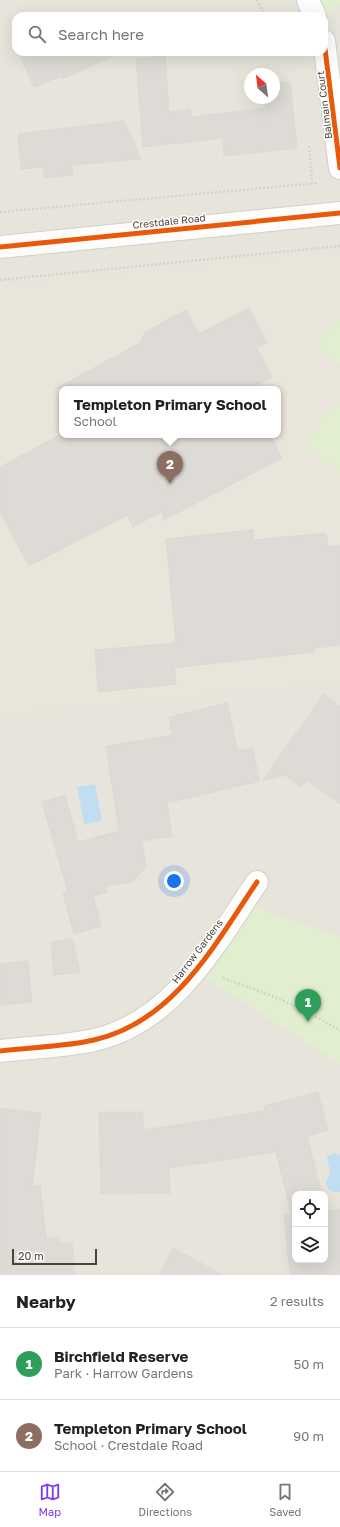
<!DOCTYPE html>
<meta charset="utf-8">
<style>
:root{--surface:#fff;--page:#f2f2f2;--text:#222;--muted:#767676;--line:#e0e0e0;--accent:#7c3aed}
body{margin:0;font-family:"Golos Text",sans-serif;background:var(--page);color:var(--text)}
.controls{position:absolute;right:12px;bottom:12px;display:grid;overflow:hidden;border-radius:8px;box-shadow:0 4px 16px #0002}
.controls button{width:36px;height:36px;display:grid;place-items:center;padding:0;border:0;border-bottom:1px solid var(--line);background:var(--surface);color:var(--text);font:20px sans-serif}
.compass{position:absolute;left:244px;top:68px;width:36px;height:36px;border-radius:50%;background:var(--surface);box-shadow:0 4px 16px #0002;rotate:332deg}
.scale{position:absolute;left:12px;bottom:10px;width:85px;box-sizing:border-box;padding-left:4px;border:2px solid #4b4439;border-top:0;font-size:11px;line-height:14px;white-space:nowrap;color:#4b4439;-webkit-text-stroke:3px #fff;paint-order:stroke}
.you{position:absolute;left:174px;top:881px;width:14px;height:14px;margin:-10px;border:3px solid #fff;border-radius:50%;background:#1a73e8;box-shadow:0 0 0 6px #1a73e833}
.badge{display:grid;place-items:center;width:26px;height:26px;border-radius:50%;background:var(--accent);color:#fff;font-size:13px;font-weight:700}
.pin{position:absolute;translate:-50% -33px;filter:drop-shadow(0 1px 2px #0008)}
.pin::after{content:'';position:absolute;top:21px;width:14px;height:12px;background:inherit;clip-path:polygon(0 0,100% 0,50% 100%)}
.popup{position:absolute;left:59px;top:386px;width:222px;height:52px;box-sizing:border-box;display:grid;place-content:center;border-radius:8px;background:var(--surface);filter:drop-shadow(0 1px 3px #0005);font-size:13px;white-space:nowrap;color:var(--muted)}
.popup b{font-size:15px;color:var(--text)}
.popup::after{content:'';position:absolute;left:50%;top:100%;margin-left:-8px;border:8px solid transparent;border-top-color:var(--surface)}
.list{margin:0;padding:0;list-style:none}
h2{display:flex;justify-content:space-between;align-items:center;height:52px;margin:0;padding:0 16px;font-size:17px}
h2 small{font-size:13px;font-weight:400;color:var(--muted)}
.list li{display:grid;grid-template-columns:26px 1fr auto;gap:12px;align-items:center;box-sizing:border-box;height:72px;padding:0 16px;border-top:1px solid var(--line)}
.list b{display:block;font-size:15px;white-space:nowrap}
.list p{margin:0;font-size:13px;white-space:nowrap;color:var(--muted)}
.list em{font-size:13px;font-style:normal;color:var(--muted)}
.icon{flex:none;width:22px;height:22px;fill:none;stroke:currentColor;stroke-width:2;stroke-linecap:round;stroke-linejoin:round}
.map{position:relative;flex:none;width:340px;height:1275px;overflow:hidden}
.search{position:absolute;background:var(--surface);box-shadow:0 4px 16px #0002;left:12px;right:12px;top:12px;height:44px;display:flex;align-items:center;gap:10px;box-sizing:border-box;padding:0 14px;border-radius:12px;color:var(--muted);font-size:15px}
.sheet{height:196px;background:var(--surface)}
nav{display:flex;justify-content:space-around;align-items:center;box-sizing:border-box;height:56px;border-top:1px solid var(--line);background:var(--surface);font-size:11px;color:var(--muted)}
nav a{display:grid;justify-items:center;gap:2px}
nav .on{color:var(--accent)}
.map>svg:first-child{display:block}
.residential{fill:#e7e4dc;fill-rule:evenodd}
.education{fill:#eae5da;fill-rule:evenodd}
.green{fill:#e1eecf}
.water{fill:#c0ddf1}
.building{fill:#dedbd6;stroke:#dcd9d4}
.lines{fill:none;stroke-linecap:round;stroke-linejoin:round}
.street-casing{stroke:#d2d0cb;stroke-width:24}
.path{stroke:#d3d2cc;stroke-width:2.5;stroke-dasharray:2 2;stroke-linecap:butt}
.street{stroke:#fdfdfc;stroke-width:22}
.cycleway-casing{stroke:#fff;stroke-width:8}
.cycleway{stroke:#e8590c;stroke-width:5}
.labels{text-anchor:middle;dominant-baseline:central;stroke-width:3;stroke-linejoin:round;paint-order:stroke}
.street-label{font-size:10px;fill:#4b4439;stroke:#fff}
</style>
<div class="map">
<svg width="340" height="1275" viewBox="0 0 340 1275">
<rect width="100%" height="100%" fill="#f4f2ee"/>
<!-- residential -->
<path class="residential" d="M 0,0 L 340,0 L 340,1275 L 0,1275 ZM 16,16 L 324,16 L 324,52 L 16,52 ZM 250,74 L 274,74 L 274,98 L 250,98 ZM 62,389 L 278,389 L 278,435 L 62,435 ZM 295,1194 L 325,1194 L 325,1260 L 295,1260 Z"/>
<!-- education -->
<path class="education" d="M 340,250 L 340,683 L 0,715 L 0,285 ZM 62,389 L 278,389 L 278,435 L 62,435 Z"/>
<!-- green -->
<path class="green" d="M 308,0 L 340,0 L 340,4 L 324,17 Z
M 340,318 L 340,365 L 317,344 Z
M 340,402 L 340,474 L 304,442 Z
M 243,903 L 340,937 L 340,1064 L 195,971 Z"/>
<!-- water -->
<path class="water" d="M 95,784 L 102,821 L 84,824 L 77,787 Z
M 334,1153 L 340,1155 L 340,1192 L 333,1192 L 329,1190 L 326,1182 L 330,1172 L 327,1157 Z"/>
<!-- building -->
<path class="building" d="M 18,52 L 122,52 L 62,79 L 61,76 L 34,87 Z
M 165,56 L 169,112 L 190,109 L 191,117 L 266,108 L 265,98 L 274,98 L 274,84 L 290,82 L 297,148 L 224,156 L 223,138 L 143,147 L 136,59 Z
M 124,121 L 141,159 L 72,165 L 73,175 L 44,178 L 43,167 L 21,169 L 18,134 Z
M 249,308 L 267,342 L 257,348 L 272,377 L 249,389 L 55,389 L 140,343 L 145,332 L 186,310 L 199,334 Z
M 60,435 L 270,435 L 282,458 L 164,520 L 163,511 L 133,527 L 127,515 L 29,566 L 0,512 L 0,467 Z
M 253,530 L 254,540 L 326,533 L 328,547 L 340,545 L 340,645 L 314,648 L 314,652 L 174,668 L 176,684 L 98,692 L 95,650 L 176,643 L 166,539 Z
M 324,694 L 340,706 L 340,804 L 307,780 L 301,787 L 285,775 L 262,781 Z
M 227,703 L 238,751 L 252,748 L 260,781 L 167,803 L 172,836 L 142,841 L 146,866 L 134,881 L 105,886 L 107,892 L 93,896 L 101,926 L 74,934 L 63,893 L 68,892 L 42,802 L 65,795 L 78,842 L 119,831 L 106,746 L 173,735 L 169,717 Z
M 72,939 L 80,972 L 54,975 L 51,942 Z
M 28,961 L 32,1002 L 0,1005 L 0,964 Z
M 318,1092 L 328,1130 L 307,1136 L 322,1194 L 295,1194 L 295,1260 L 325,1260 L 325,1204 L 327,1211 L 340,1209 L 340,1275 L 290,1275 L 284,1215 L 292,1215 L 276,1152 L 169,1168 L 170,1193 L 101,1194 L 99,1112 L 143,1112 L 143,1130 L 265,1111 L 264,1106 Z
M 0,1108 L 41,1113 L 32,1186 L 40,1185 L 46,1239 L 59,1237 L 59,1244 L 72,1243 L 75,1275 L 0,1275 Z
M 173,1248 L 223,1275 L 159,1275 Z"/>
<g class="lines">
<defs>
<path id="street" d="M 308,0 L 315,16
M 324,41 L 340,168
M 0,247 L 340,213
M 0,1051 C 31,1047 63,1047 94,1040 C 174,1022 215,944 257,882"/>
</defs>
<!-- street casing -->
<use href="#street" class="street-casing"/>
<!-- path -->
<path class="path" d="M 257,0 L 265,16
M 309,146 L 312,183
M 0,212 L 318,183
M 0,280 L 340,246
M 223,978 C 264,992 303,1007 340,1031"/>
<!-- street -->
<use href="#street" class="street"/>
<defs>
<path id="cycleway" d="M 324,41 L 340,168
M 0,247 L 340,213
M 0,1051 C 31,1047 63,1047 94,1040 C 174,1022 215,944 257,882"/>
</defs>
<!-- cycleway casing -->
<use href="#cycleway" class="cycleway-casing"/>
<!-- cycleway -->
<use href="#cycleway" class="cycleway"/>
</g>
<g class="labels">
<!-- street labels -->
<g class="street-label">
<text transform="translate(324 105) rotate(-97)">Balmain Court</text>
<text transform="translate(169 221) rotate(-6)">Crestdale Road</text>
<text transform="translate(197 951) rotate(-53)">Harrow Gardens</text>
</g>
</g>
</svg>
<div class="controls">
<button><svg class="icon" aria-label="locate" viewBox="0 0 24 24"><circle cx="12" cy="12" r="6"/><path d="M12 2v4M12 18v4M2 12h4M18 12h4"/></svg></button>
<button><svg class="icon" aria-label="layers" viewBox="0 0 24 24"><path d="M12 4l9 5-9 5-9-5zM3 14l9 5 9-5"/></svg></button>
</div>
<svg class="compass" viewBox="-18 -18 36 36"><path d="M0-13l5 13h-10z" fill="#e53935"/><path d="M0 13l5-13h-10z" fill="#767676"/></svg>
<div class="scale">20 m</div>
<div class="you"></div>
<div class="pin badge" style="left:308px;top:1022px;background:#2e9e5b">1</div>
<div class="pin badge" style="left:170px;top:484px;background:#8d6e63">2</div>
<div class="popup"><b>Templeton Primary School</b>School</div>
<div class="search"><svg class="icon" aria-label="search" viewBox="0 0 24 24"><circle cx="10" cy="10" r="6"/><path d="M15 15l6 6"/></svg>Search here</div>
</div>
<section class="sheet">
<h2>Nearby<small>2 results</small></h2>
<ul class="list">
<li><span class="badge" style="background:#2e9e5b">1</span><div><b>Birchfield Reserve</b><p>Park · Harrow Gardens</p></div><em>50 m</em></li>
<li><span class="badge" style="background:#8d6e63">2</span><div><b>Templeton Primary School</b><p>School · Crestdale Road</p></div><em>90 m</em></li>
</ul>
</section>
<nav>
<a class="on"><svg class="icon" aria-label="map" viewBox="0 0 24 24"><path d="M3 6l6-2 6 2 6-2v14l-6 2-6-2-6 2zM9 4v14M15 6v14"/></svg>Map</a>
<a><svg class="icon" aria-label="directions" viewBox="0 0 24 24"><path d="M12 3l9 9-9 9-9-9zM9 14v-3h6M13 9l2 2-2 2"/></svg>Directions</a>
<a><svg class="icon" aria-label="saved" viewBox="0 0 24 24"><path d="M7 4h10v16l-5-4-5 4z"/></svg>Saved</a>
</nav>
